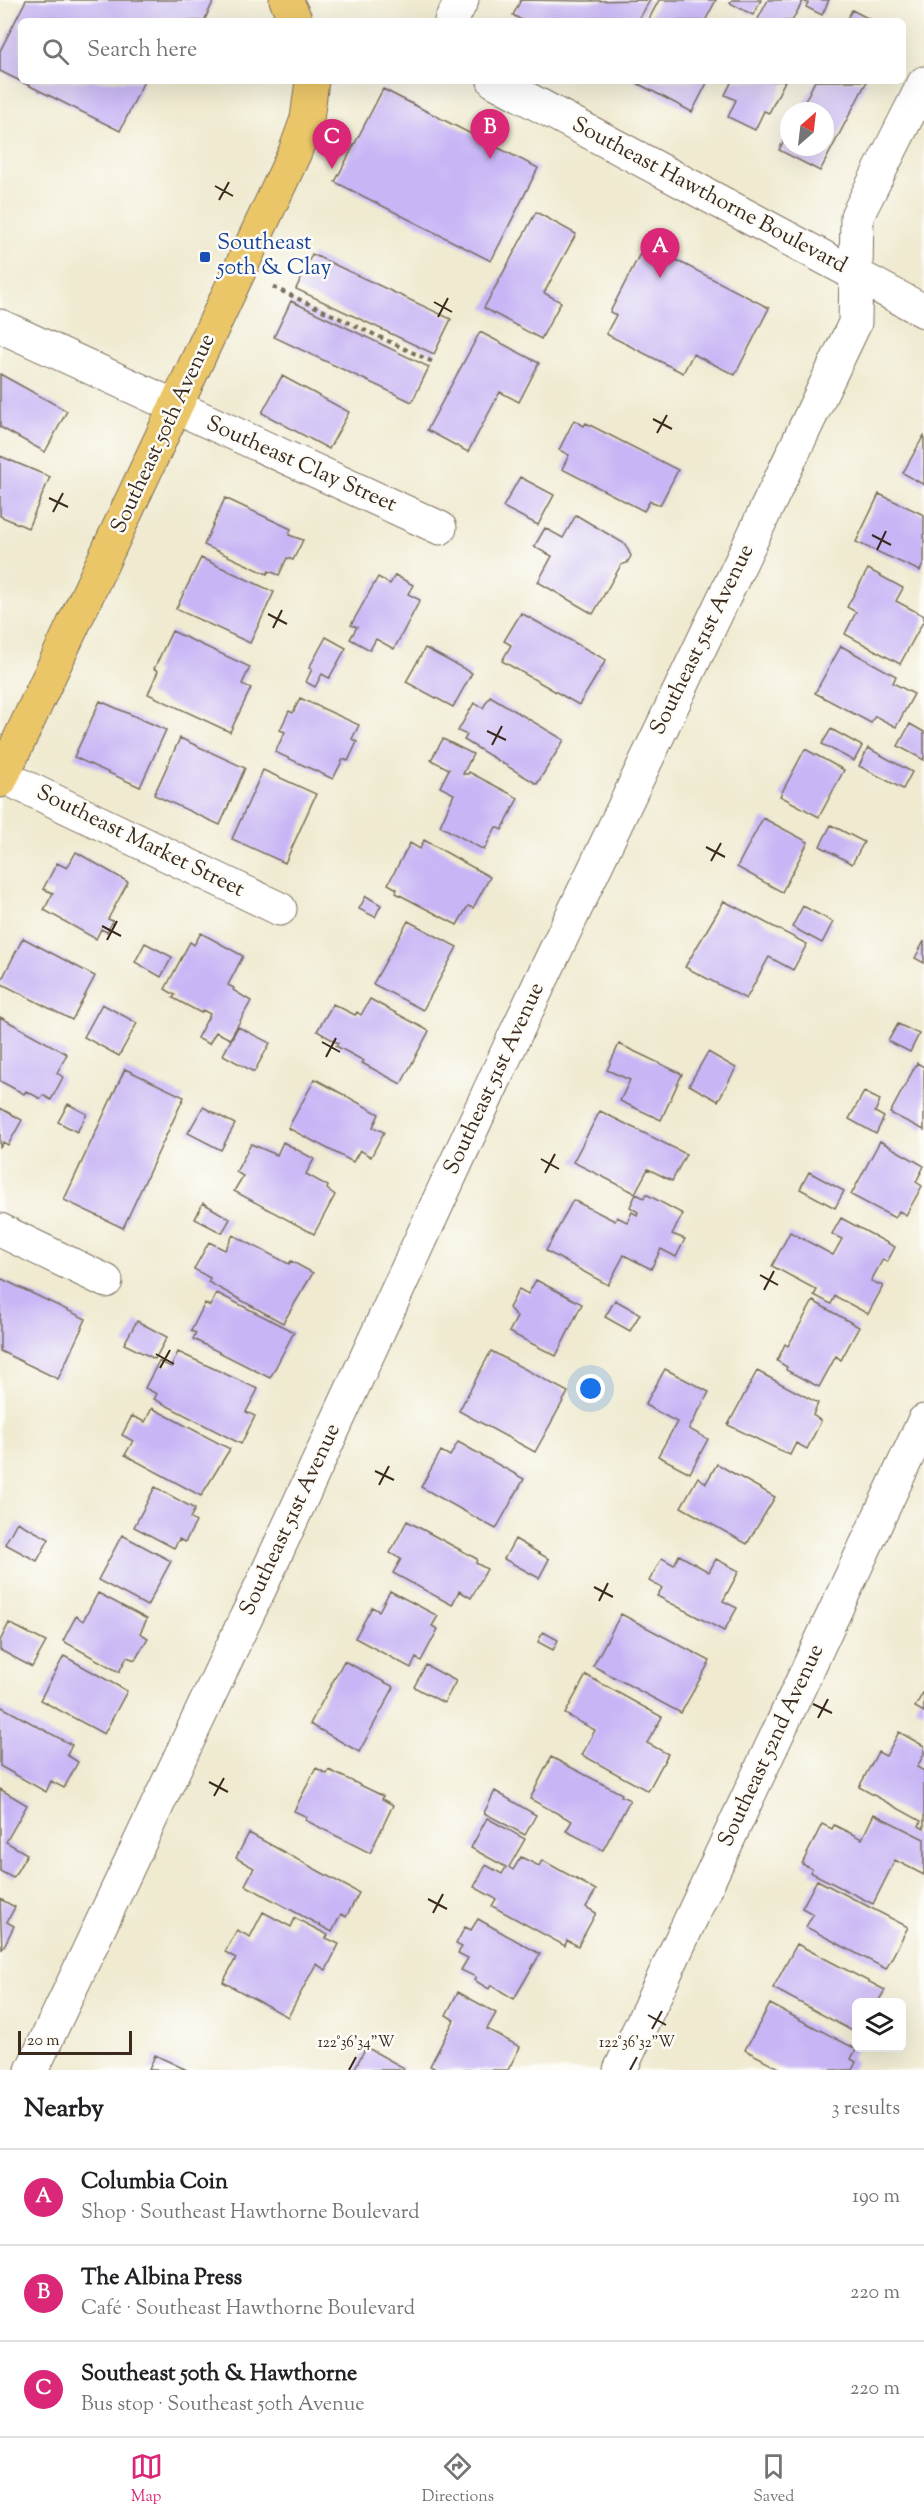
<!DOCTYPE html>
<meta charset="utf-8">
<style>
:root{--surface:#fff;--page:#f2f2f2;--text:#202124;--muted:#757577;--line:#e0e0e0;--accent:#db2777}
body{margin:0;font-family:"Sorts Mill Goudy",serif;background:var(--page);color:var(--text)}
.controls{position:absolute;right:18px;bottom:18px;display:grid;overflow:hidden;border-radius:9px;box-shadow:0 6px 24px #0002}
.controls button{width:54px;height:54px;display:grid;place-items:center;padding:0;border:0;border-bottom:2px solid var(--line);background:var(--surface);color:var(--text);font:30px sans-serif}
.compass{position:absolute;left:780px;top:102px;width:54px;height:54px;border-radius:50%;background:var(--surface);box-shadow:0 6px 24px #0002;rotate:28deg}
.scale{position:absolute;left:18px;bottom:15px;width:114px;box-sizing:border-box;padding-left:6px;border:3px solid #3b2a1e;border-top:0;font-size:16px;line-height:21px;white-space:nowrap;color:#3b2a1e;-webkit-text-stroke:4px #fdfcf7;paint-order:stroke}
.you{position:absolute;left:591px;top:1389px;width:21px;height:21px;margin:-15px;border:4px solid #fff;border-radius:50%;background:#1a73e8;box-shadow:0 0 0 9px #1a73e833}
.badge{display:grid;place-items:center;width:39px;height:39px;border-radius:50%;background:var(--accent);color:#fff;font-size:20px;font-weight:700}
.pin{position:absolute;translate:-50% -50px;filter:drop-shadow(0 2px 3px #0008)}
.pin::after{content:'';position:absolute;top:32px;width:21px;height:18px;background:inherit;clip-path:polygon(0 0,100% 0,50% 100%)}
.list{margin:0;padding:0;list-style:none}
h2{display:flex;justify-content:space-between;align-items:center;height:78px;margin:0;padding:0 24px;font-size:26px}
h2 small{font-size:20px;font-weight:400;color:var(--muted)}
.list li{display:grid;grid-template-columns:39px 1fr auto;gap:18px;align-items:center;box-sizing:border-box;height:96px;padding:0 24px;border-top:2px solid var(--line)}
.list b{display:block;font-size:22px;white-space:nowrap}
.list p{margin:0;font-size:20px;white-space:nowrap;color:var(--muted)}
.list em{font-size:20px;font-style:normal;color:var(--muted)}
.icon{flex:none;width:33px;height:33px;fill:none;stroke:currentColor;stroke-width:2;stroke-linecap:round;stroke-linejoin:round}
.map{position:relative;flex:none;width:924px;height:2070px;overflow:hidden}
.search{position:absolute;background:var(--surface);box-shadow:0 6px 24px #0002;left:18px;right:18px;top:18px;height:66px;display:flex;align-items:center;gap:15px;box-sizing:border-box;padding:0 21px;border-radius:9px;color:var(--muted);font-size:22px}
.sheet{height:366px;background:var(--surface)}
nav{display:flex;justify-content:space-around;align-items:center;box-sizing:border-box;height:84px;border-top:2px solid var(--line);background:var(--surface);font-size:16px;color:var(--muted)}
nav a{display:grid;justify-items:center;gap:3px}
nav .on{color:var(--accent)}
.map>svg:first-child{display:block}
.building{fill:#c7b5f5}
.lines{fill:none;stroke-linecap:round;stroke-linejoin:round}
.minor-casing{stroke:#7a6d5c;stroke-width:35}
.major-casing{stroke:#7a6d5c;stroke-width:35}
.path{stroke:#7a6d5c;stroke-width:4;stroke-dasharray:4.5 4.5;stroke-linecap:butt}
.minor{stroke:#fff;stroke-width:33}
.major{stroke:#ebc669;stroke-width:33}
.ticks{fill:none;stroke:#3b2a1e;stroke-width:2}
.transit-dot{fill:#1a4fb4;stroke:#fdfcf7;stroke-width:2}
.labels{text-anchor:middle;dominant-baseline:central;stroke-width:5;stroke-linejoin:round;paint-order:stroke}
.street-label{font-size:22px;fill:#3b2a1e;stroke:#fdfcf7}
.transit-label{font-size:22px;fill:#164399;stroke:#fdfcf7;text-anchor:start}
.ticks-label{font-size:15px;text-anchor:middle;fill:#3b2a1e;stroke:#fdfcf7;stroke-width:5;stroke-linejoin:round;paint-order:stroke}
</style>
<div class="map">
<svg width="924" height="2070" viewBox="0 0 924 2070">
<rect width="100%" height="100%" fill="#fdfcf7"/>
<filter id="ink" filterUnits="userSpaceOnUse"><feTurbulence type="fractalNoise" baseFrequency=".0167" numOctaves="2"/><feDisplacementMap in="SourceGraphic" scale="12" xChannelSelector="R" yChannelSelector="G"/><feConvolveMatrix kernelMatrix="1 2 1 2 8 2 1 2 1" color-interpolation-filters="sRGB"/></filter>
<filter id="wash" filterUnits="userSpaceOnUse"><feTurbulence type="fractalNoise" baseFrequency=".008" numOctaves="4" result="noise"/><feDisplacementMap in="SourceGraphic" scale="24" xChannelSelector="R" yChannelSelector="G"/><feGaussianBlur stdDeviation="1.35" result="paint"/><feColorMatrix in="noise" values="0 0 0 0 0 0 0 0 0 0 0 0 0 0 0 0 0 1.4 0 .05"/><feComposite in="paint" operator="in"/></filter>
<g filter="url(#wash)">
<rect width="100%" height="100%" fill="#efead0"/>
<g id="blocks">
<!-- building -->
<path class="building" d="M 26,0 L 214,0 L 204,21 L 21,21 L 21,81 L 144,81 L 120,131 L 0,71 L 0,51 Z
M 521,0 L 586,1 L 650,0 L 638,21 L 523,21 L 513,15 Z
M 659,0 L 716,0 L 705,21 L 648,21 Z
M 732,0 L 761,0 L 753,15 L 730,3 Z
M 768,0 L 829,0 L 822,15 L 806,7 L 808,3 L 803,1 L 792,21 L 757,21 Z
M 852,10 L 873,21 L 846,21 Z
M 633,81 L 708,81 L 692,112 Z
M 732,81 L 785,81 L 769,113 L 764,111 L 755,130 L 728,117 L 736,100 L 725,95 Z
M 815,81 L 867,81 L 820,171 L 779,150 L 789,131 L 789,147 L 825,147 L 825,111 L 800,111 Z
M 383,89 L 538,168 L 491,261 L 335,182 Z
M 536,212 L 576,234 L 544,293 L 561,302 L 541,339 L 484,308 Z
M 645,244 L 769,308 L 735,375 L 693,354 L 683,373 L 606,334 L 616,315 L 610,312 Z
M 312,254 L 451,319 L 434,354 L 296,289 Z
M 291,301 L 429,367 L 412,402 L 274,337 Z
M 480,332 L 539,363 L 519,402 L 500,392 L 468,452 L 427,430 Z
M 0,374 L 67,411 L 45,452 L 0,427 Z
M 282,376 L 349,412 L 329,449 L 262,413 Z
M 574,420 L 584,426 L 586,423 L 678,470 L 660,505 L 650,501 L 644,511 L 562,469 L 569,455 L 559,450 Z
M 924,435 L 924,485 L 903,473 Z
M 0,456 L 50,477 L 28,528 L 0,516 Z
M 520,477 L 554,495 L 538,525 L 503,507 Z
M 879,494 L 924,515 L 924,562 L 920,571 L 856,542 Z
M 225,498 L 291,529 L 289,535 L 303,540 L 293,560 L 287,558 L 279,575 L 269,571 L 267,574 L 204,545 Z
M 576,515 L 625,544 L 631,556 L 627,563 L 621,565 L 593,614 L 538,582 L 552,556 L 534,547 L 545,528 L 563,538 Z
M 201,558 L 274,592 L 250,643 L 176,609 Z
M 868,569 L 903,588 L 896,601 L 924,616 L 924,620 L 900,664 L 845,634 L 856,612 L 847,607 Z
M 395,575 L 413,585 L 408,594 L 420,600 L 394,649 L 376,639 L 370,650 L 350,639 L 357,627 L 351,625 L 378,577 L 390,584 Z
M 521,613 L 606,660 L 579,705 L 502,661 L 511,645 L 504,641 Z
M 172,631 L 250,667 L 242,684 L 251,688 L 230,732 L 148,694 L 158,671 L 154,669 Z
M 326,637 L 346,648 L 329,678 L 322,674 L 315,687 L 306,682 L 312,669 L 309,668 Z
M 841,646 L 896,676 L 893,683 L 914,694 L 896,727 L 875,716 L 871,723 L 815,693 Z
M 425,648 L 472,673 L 453,707 L 406,682 Z
M 490,696 L 564,740 L 537,784 L 464,740 L 467,735 L 458,731 L 474,703 L 483,708 Z
M 300,698 L 359,725 L 352,739 L 357,742 L 348,761 L 343,759 L 333,779 L 275,752 L 285,732 L 280,730 L 289,711 L 293,713 Z
M 100,701 L 166,730 L 140,787 L 74,757 Z
M 910,724 L 924,732 L 924,760 L 898,746 Z
M 831,729 L 862,746 L 854,761 L 822,744 Z
M 180,738 L 245,768 L 220,825 L 154,795 Z
M 443,739 L 473,754 L 463,774 L 468,774 L 469,772 L 518,798 L 502,830 L 496,827 L 484,850 L 440,826 L 454,794 L 440,787 L 449,769 L 431,760 Z
M 868,748 L 912,772 L 903,789 L 859,766 Z
M 805,749 L 844,770 L 819,817 L 780,796 Z
M 263,770 L 316,794 L 285,863 L 232,839 Z
M 763,818 L 808,842 L 782,892 L 737,867 Z
M 831,825 L 864,842 L 852,864 L 820,846 Z
M 424,840 L 490,877 L 473,908 L 468,906 L 457,925 L 396,893 L 397,889 L 388,884 L 410,843 L 420,849 Z
M 76,852 L 128,882 L 108,919 L 113,921 L 107,932 L 101,929 L 96,939 L 44,910 L 53,893 L 43,889 L 57,863 L 67,868 Z
M 366,896 L 381,905 L 375,917 L 359,909 Z
M 724,901 L 807,944 L 793,970 L 769,957 L 746,999 L 685,967 Z
M 803,906 L 833,922 L 822,943 L 792,927 Z
M 408,921 L 457,947 L 423,1010 L 373,984 Z
M 201,933 L 243,956 L 228,985 L 234,988 L 233,990 L 251,1001 L 230,1039 L 216,1032 L 209,1044 L 197,1038 L 210,1014 L 203,1010 L 201,1013 L 173,998 L 175,995 L 165,989 L 190,942 L 194,945 Z
M 23,938 L 95,976 L 72,1020 L 0,983 Z
M 924,941 L 924,963 L 915,958 Z
M 145,943 L 172,957 L 161,977 L 135,962 Z
M 370,999 L 429,1031 L 401,1084 L 362,1063 L 364,1061 L 336,1046 L 338,1043 L 317,1031 L 333,1004 L 355,1015 L 357,1012 L 361,1015 Z
M 102,1004 L 137,1023 L 119,1056 L 84,1037 Z
M 0,1017 L 67,1054 L 57,1073 L 63,1077 L 51,1100 L 43,1095 L 41,1099 L 26,1091 L 24,1094 L 0,1081 Z
M 898,1024 L 919,1034 L 910,1052 L 888,1041 Z
M 238,1027 L 270,1043 L 254,1072 L 223,1055 Z
M 619,1044 L 682,1074 L 661,1120 L 620,1101 L 630,1080 L 607,1070 Z
M 708,1052 L 736,1068 L 718,1101 L 689,1085 Z
M 917,1063 L 924,1067 L 924,1130 L 890,1113 Z
M 125,1069 L 184,1097 L 123,1228 L 64,1200 Z
M 315,1079 L 379,1114 L 373,1127 L 384,1132 L 371,1157 L 360,1150 L 353,1162 L 288,1128 Z
M 864,1092 L 880,1100 L 875,1112 L 884,1117 L 876,1134 L 849,1119 Z
M 68,1104 L 87,1114 L 77,1132 L 58,1122 Z
M 203,1107 L 235,1124 L 221,1150 L 188,1133 Z
M 0,1108 L 22,1120 L 8,1145 L 3,1142 L 0,1148 Z
M 600,1111 L 686,1154 L 672,1181 L 648,1169 L 635,1193 L 573,1162 Z
M 880,1141 L 924,1166 L 916,1182 L 922,1186 L 906,1215 L 899,1211 L 895,1218 L 851,1195 Z
M 283,1142 L 314,1159 L 306,1174 L 328,1186 L 327,1189 L 335,1195 L 314,1234 L 234,1191 L 243,1176 L 236,1172 L 251,1144 L 277,1155 Z
M 809,1172 L 844,1191 L 835,1208 L 800,1189 Z
M 636,1194 L 644,1198 L 646,1194 L 683,1214 L 672,1234 L 685,1239 L 676,1257 L 661,1249 L 651,1269 L 624,1255 L 608,1285 L 546,1251 L 573,1200 L 615,1221 L 617,1217 L 627,1222 L 632,1212 L 637,1215 L 638,1212 L 630,1207 Z
M 203,1203 L 230,1219 L 222,1233 L 195,1219 Z
M 841,1218 L 895,1247 L 887,1262 L 883,1259 L 871,1281 L 883,1286 L 868,1314 L 835,1296 L 831,1304 L 814,1295 L 817,1290 L 772,1266 L 790,1232 L 833,1255 L 842,1239 L 832,1234 Z
M 233,1235 L 289,1264 L 291,1261 L 313,1273 L 283,1323 L 208,1282 L 210,1278 L 194,1269 L 209,1242 L 225,1250 Z
M 0,1278 L 86,1319 L 58,1379 L 0,1351 Z
M 536,1280 L 582,1304 L 556,1356 L 509,1332 L 517,1317 L 509,1308 L 519,1289 L 528,1294 Z
M 217,1293 L 294,1332 L 270,1378 L 193,1339 L 196,1333 L 191,1331 L 205,1303 L 210,1306 Z
M 615,1300 L 640,1314 L 630,1331 L 605,1317 Z
M 813,1301 L 859,1327 L 841,1360 L 836,1356 L 819,1387 L 786,1370 L 787,1367 L 777,1361 L 785,1344 L 788,1346 Z
M 137,1321 L 167,1337 L 155,1359 L 124,1344 Z
M 491,1351 L 568,1392 L 535,1452 L 459,1411 Z
M 178,1352 L 258,1389 L 246,1412 L 255,1416 L 241,1444 L 154,1399 L 157,1394 L 145,1388 L 159,1361 L 171,1367 Z
M 665,1369 L 709,1392 L 689,1429 L 708,1439 L 690,1473 L 658,1456 L 677,1422 L 645,1405 Z
M 757,1371 L 818,1403 L 813,1415 L 821,1421 L 807,1449 L 796,1443 L 790,1455 L 728,1425 Z
M 152,1408 L 230,1449 L 201,1496 L 125,1455 L 133,1441 L 122,1435 L 132,1416 L 145,1422 Z
M 458,1442 L 524,1479 L 496,1529 L 421,1487 L 441,1451 L 450,1456 Z
M 717,1464 L 775,1497 L 747,1544 L 681,1507 L 698,1477 L 706,1483 Z
M 155,1487 L 195,1509 L 190,1518 L 196,1522 L 185,1542 L 179,1539 L 174,1548 L 134,1527 Z
M 407,1521 L 477,1559 L 476,1563 L 487,1569 L 471,1598 L 459,1591 L 452,1605 L 393,1573 L 401,1559 L 390,1553 Z
M 17,1522 L 49,1539 L 37,1561 L 5,1544 Z
M 122,1535 L 171,1561 L 147,1606 L 98,1580 Z
M 515,1539 L 549,1559 L 539,1578 L 504,1559 Z
M 679,1555 L 709,1572 L 716,1559 L 739,1571 L 723,1601 L 737,1608 L 724,1631 L 657,1596 L 662,1588 L 649,1581 L 662,1558 L 674,1565 Z
M 390,1591 L 438,1616 L 432,1626 L 438,1629 L 421,1661 L 416,1658 L 411,1668 L 355,1638 L 372,1607 L 379,1611 Z
M 98,1593 L 147,1619 L 140,1633 L 148,1638 L 135,1660 L 127,1657 L 119,1672 L 63,1641 L 76,1616 L 83,1621 Z
M 621,1614 L 710,1661 L 681,1713 L 593,1666 Z
M 9,1623 L 46,1642 L 32,1667 L 0,1650 L 0,1641 Z
M 543,1632 L 558,1640 L 553,1650 L 538,1642 Z
M 64,1656 L 127,1691 L 104,1734 L 40,1700 Z
M 344,1661 L 394,1687 L 359,1752 L 310,1724 Z
M 426,1665 L 456,1681 L 444,1703 L 414,1687 Z
M 586,1675 L 662,1717 L 647,1743 L 668,1754 L 648,1791 L 582,1755 L 595,1730 L 565,1714 Z
M 924,1691 L 924,1712 L 915,1707 Z
M 0,1706 L 72,1745 L 67,1755 L 78,1762 L 64,1788 L 51,1781 L 46,1792 L 0,1766 Z
M 899,1732 L 924,1746 L 924,1754 L 917,1767 L 924,1771 L 924,1829 L 919,1826 L 921,1821 L 859,1787 L 878,1752 L 886,1756 Z
M 551,1757 L 622,1794 L 621,1796 L 630,1800 L 603,1850 L 566,1831 L 572,1821 L 530,1799 Z
M 316,1768 L 327,1774 L 329,1770 L 383,1796 L 382,1799 L 393,1805 L 370,1853 L 305,1820 L 307,1817 L 294,1811 Z
M 0,1789 L 27,1805 L 6,1842 L 27,1854 L 13,1878 L 0,1871 Z
M 495,1791 L 536,1815 L 525,1835 L 484,1813 Z
M 874,1814 L 924,1839 L 924,1875 L 895,1860 L 873,1904 L 810,1872 L 812,1869 L 802,1864 L 822,1824 L 832,1829 L 834,1825 L 862,1839 Z
M 487,1818 L 525,1839 L 509,1867 L 513,1870 L 521,1857 L 539,1866 L 542,1860 L 596,1890 L 586,1907 L 596,1913 L 578,1946 L 567,1940 L 565,1946 L 492,1906 L 496,1899 L 474,1887 L 486,1865 L 502,1874 L 506,1867 L 471,1848 Z
M 249,1833 L 359,1893 L 346,1917 L 341,1914 L 332,1932 L 245,1885 L 254,1868 L 236,1858 Z
M 817,1880 L 908,1927 L 886,1969 L 806,1927 L 813,1914 L 802,1908 Z
M 0,1899 L 15,1907 L 7,1922 L 14,1926 L 2,1950 Z
M 263,1912 L 291,1927 L 295,1918 L 328,1935 L 326,1938 L 339,1944 L 326,1970 L 316,1964 L 288,2017 L 223,1982 L 236,1958 L 225,1952 L 237,1930 L 250,1937 Z
M 478,1919 L 540,1954 L 514,1999 L 491,1985 L 489,1989 L 474,1980 L 476,1977 L 461,1970 L 468,1958 L 458,1953 L 462,1947 L 456,1944 L 465,1927 L 471,1930 Z
M 797,1944 L 885,1990 L 878,2002 L 856,2002 L 856,2033 L 773,1988 Z
M 458,1992 L 496,2013 L 487,2029 L 520,2047 L 508,2070 L 438,2070 L 430,2066 L 454,2020 L 446,2015 Z
M 770,2004 L 856,2049 L 851,2059 L 856,2062 L 852,2070 L 783,2070 L 745,2050 Z
M 366,2047 L 404,2068 L 403,2070 L 354,2070 Z
M 155,2055 L 187,2070 L 149,2070 Z"/>
</g>
</g>
<g filter="url(#ink)">
<use href="#blocks" fill-opacity="0" stroke="#7a6d5c" stroke-width="1.5"/>
<g class="lines">
<defs>
<path id="minor" d="M 451,21 L 462,0
M 494,81 L 924,311
M 0,326 L 440,528
M 0,775 L 280,909
M 0,1230 L 106,1281
M 32,2070 L 262,1584 L 516,1033 L 855,323 L 857,216 L 924,83
M 620,2070 L 924,1421"/>
<path id="major" d="M 286,0 L 296,21
M 0,781 L 295,152 L 307,119 L 312,81"/>
</defs>
<!-- minor casing -->
<use href="#minor" class="minor-casing"/>
<!-- major casing -->
<use href="#major" class="major-casing"/>
<!-- path -->
<path class="path" d="M 273,287 L 435,363"/>
<!-- minor -->
<use href="#minor" class="minor"/>
<!-- major -->
<use href="#major" class="major"/>
</g>
</g>
<!-- ticks -->
<path class="ticks" d="M 215,186 L 233,196M 219,200 L 229,182M 434,302 L 452,312M 438,317 L 448,298M 653,419 L 672,429M 657,433 L 667,415M 49,498 L 68,507M 53,512 L 63,493M 872,535 L 891,545M 877,550 L 886,531M 268,614 L 287,624M 273,628 L 282,610M 487,731 L 506,740M 492,745 L 502,726M 706,847 L 725,857M 711,861 L 721,843M 102,926 L 121,936M 107,940 L 117,921M 322,1042 L 340,1052M 326,1057 L 336,1038M 541,1159 L 559,1169M 545,1173 L 555,1154M 760,1275 L 778,1285M 764,1290 L 774,1271M 156,1354 L 174,1364M 160,1368 L 170,1350M 375,1471 L 394,1480M 379,1485 L 389,1466M 594,1587 L 613,1597M 599,1601 L 608,1583M 813,1704 L 832,1713M 818,1718 L 828,1699M 209,1782 L 228,1792M 214,1796 L 224,1778M 428,1899 L 447,1909M 433,1913 L 443,1894M 648,2015 L 666,2025M 652,2029 L 662,2011M 349,2070 L 356,2057M 630,2070 L 637,2057"/>
<!-- markers -->
<rect class="transit-dot" x="199" y="251" width="12" height="12" rx="3"/>
<g class="labels">
<!-- street labels -->
<g class="street-label">
<text transform="translate(709 196) rotate(28)">Southeast Hawthorne Boulevard</text>
<text transform="translate(164 434) rotate(-65)">Southeast 50th Avenue</text>
<text transform="translate(301 465) rotate(24)">Southeast Clay Street</text>
<text transform="translate(703 640) rotate(-64)">Southeast 51st Avenue</text>
<text transform="translate(140 842) rotate(26)">Southeast Market Street</text>
<text transform="translate(495 1079) rotate(-65)">Southeast 51st Avenue</text>
<text transform="translate(291 1520) rotate(-65)">Southeast 51st Avenue</text>
<text transform="translate(772 1746) rotate(-65)">Southeast 52nd Avenue</text>
</g>
<!-- transit labels -->
<g class="transit-label">
<text x="217" y="244">Southeast<tspan x="217" dy="25">50th &amp; Clay</tspan></text>
</g>
</g>
<g class="ticks-label">
<text x="356" y="2047">122°36'34"W</text>
<text x="637" y="2047">122°36'32"W</text>
</g>
</svg>
<div class="controls">
<button><svg class="icon" aria-label="layers" viewBox="0 0 24 24"><path d="M12 4l9 5-9 5-9-5zM3 14l9 5 9-5"/></svg></button>
</div>
<svg class="compass" viewBox="-18 -18 36 36"><path d="M0-13l5 13h-10z" fill="#e53935"/><path d="M0 13l5-13h-10z" fill="#757577"/></svg>
<div class="scale">20 m</div>
<div class="you"></div>
<div class="pin badge" style="left:660px;top:278px">A</div>
<div class="pin badge" style="left:490px;top:159px">B</div>
<div class="pin badge" style="left:332px;top:169px">C</div>
<div class="search"><svg class="icon" aria-label="search" viewBox="0 0 24 24"><circle cx="10" cy="10" r="6"/><path d="M15 15l6 6"/></svg>Search here</div>
</div>
<section class="sheet">
<h2>Nearby<small>3 results</small></h2>
<ul class="list">
<li><span class="badge">A</span><div><b>Columbia Coin</b><p>Shop · Southeast Hawthorne Boulevard</p></div><em>190 m</em></li>
<li><span class="badge">B</span><div><b>The Albina Press</b><p>Café · Southeast Hawthorne Boulevard</p></div><em>220 m</em></li>
<li><span class="badge">C</span><div><b>Southeast 50th &amp; Hawthorne</b><p>Bus stop · Southeast 50th Avenue</p></div><em>220 m</em></li>
</ul>
</section>
<nav>
<a class="on"><svg class="icon" aria-label="map" viewBox="0 0 24 24"><path d="M3 6l6-2 6 2 6-2v14l-6 2-6-2-6 2zM9 4v14M15 6v14"/></svg>Map</a>
<a><svg class="icon" aria-label="directions" viewBox="0 0 24 24"><path d="M12 3l9 9-9 9-9-9zM9 14v-3h6M13 9l2 2-2 2"/></svg>Directions</a>
<a><svg class="icon" aria-label="saved" viewBox="0 0 24 24"><path d="M7 4h10v16l-5-4-5 4z"/></svg>Saved</a>
</nav>
